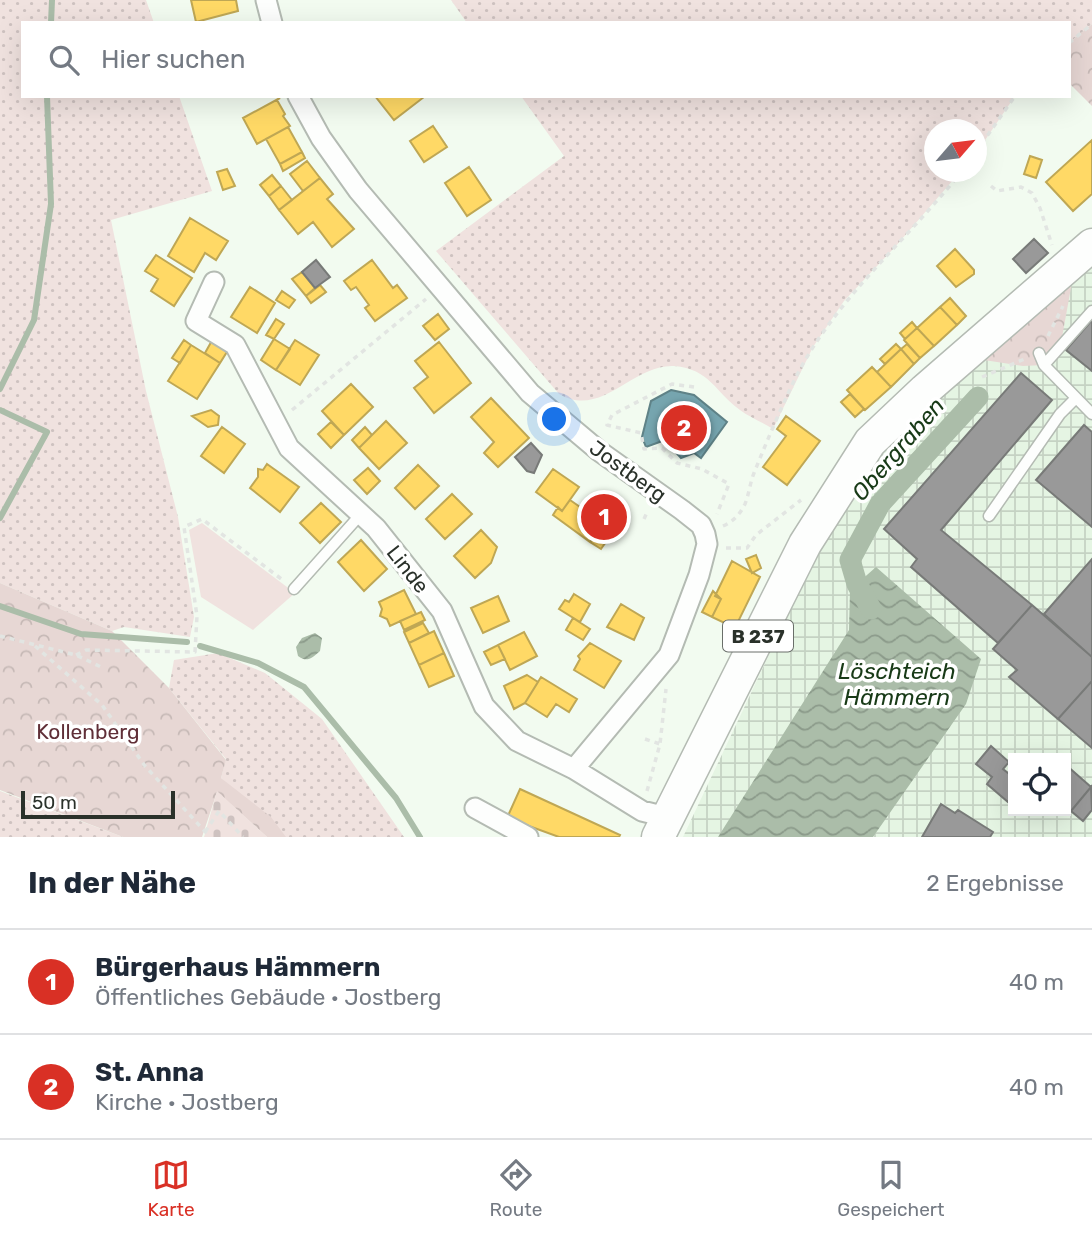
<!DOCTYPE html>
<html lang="de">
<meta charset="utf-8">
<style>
:root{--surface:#fff;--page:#f2f2f3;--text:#1f2937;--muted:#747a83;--line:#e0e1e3;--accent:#d93025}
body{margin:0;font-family:Rubik,sans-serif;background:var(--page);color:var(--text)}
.controls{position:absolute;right:21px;bottom:21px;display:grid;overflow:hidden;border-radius:0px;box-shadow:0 7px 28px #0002}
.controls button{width:63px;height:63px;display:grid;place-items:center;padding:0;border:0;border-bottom:2px solid var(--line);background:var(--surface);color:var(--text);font:35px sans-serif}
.compass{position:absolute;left:924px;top:119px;width:63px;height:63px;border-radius:50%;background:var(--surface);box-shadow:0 7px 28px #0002;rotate:62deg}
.scale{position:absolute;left:21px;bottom:18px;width:154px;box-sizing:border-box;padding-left:7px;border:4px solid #2a312a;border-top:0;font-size:19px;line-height:24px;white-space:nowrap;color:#2a312a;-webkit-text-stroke:5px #fff;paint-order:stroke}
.you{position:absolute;left:555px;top:420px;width:24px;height:24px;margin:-18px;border:5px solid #fff;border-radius:50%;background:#1a73e8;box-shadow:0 0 0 10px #1a73e833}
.badge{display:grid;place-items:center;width:46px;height:46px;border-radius:50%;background:var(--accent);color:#fff;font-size:23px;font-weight:700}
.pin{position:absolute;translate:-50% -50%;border:4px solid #fff;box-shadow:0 2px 7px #0006}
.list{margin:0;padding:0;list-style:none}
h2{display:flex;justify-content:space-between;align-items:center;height:91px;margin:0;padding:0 28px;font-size:30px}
h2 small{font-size:23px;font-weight:400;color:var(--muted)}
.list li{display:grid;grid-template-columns:46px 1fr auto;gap:21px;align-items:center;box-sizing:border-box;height:105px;padding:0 28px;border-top:2px solid var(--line)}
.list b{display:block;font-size:26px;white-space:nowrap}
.list p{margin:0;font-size:23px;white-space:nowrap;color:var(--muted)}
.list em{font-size:23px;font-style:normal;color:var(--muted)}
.icon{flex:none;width:38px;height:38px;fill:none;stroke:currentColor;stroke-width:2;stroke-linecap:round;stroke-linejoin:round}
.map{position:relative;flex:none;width:1092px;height:837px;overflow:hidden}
.search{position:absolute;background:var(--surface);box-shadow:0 7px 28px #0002;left:21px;right:21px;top:21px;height:77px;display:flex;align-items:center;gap:18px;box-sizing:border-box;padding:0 24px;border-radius:0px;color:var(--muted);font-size:26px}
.sheet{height:301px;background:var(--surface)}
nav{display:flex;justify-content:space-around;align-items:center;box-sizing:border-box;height:98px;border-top:2px solid var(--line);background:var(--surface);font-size:19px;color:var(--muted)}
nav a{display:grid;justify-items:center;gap:4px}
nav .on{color:var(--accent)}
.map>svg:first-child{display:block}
.industrial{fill:url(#industrial-grid);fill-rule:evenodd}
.grass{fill:url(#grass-dots)}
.forest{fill:url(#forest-crowns)}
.cemetery{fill:url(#cemetery-stones)}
.park{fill:#f0e2df}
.water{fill:url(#water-waves)}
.homes{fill:#ffd966;stroke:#bfa754;stroke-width:2}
.public{fill:#76a5af;stroke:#5f8287;stroke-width:2}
.industry{fill:#999;stroke:#787a78;stroke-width:2}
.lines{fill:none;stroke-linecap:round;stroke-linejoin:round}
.stream{stroke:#abbda9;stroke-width:6}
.canal{stroke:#abbda9;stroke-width:21}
.lane-casing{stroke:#b4bbb3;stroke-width:13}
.street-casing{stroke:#b4bbb3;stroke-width:23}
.primary-casing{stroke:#b4bbb3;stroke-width:35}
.path{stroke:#e2e5e2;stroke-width:3.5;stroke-dasharray:5 5;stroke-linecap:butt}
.lane{stroke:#fdfefd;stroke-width:10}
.street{stroke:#fdfefd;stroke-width:19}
.primary{stroke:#fdfefd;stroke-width:32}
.labels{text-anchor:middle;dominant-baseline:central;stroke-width:7;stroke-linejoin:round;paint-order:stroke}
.shield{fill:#fff;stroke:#6a6f6a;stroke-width:2}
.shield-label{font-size:19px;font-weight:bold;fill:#2a312a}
.street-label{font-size:21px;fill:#2a312a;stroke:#fff}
.park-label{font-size:21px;fill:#602f38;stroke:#fff}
.water-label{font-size:23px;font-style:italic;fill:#183a17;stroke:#fff}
</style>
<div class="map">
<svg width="1092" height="837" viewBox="0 0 1092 837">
<defs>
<pattern id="industrial-grid" width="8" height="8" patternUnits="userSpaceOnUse" patternTransform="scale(1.75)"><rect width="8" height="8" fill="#e5f5e3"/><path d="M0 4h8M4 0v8" fill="none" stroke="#c5d2c3"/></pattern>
<pattern id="grass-dots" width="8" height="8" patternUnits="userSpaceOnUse" patternTransform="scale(1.75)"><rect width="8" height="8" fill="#f0e2df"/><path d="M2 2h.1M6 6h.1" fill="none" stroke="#cec2c0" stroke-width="1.8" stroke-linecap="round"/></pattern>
<pattern id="forest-crowns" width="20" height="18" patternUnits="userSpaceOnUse" patternTransform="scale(1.75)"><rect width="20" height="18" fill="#e7d7d4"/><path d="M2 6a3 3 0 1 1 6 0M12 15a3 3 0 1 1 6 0" fill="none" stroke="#c6b9b6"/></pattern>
<pattern id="cemetery-stones" width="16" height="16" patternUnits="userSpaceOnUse" patternTransform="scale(1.75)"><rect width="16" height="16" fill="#f0e2df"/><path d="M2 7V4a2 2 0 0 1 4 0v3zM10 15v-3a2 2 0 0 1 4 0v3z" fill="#cec2c0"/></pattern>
<pattern id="water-waves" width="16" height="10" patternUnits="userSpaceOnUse" patternTransform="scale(1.75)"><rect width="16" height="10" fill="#abbda9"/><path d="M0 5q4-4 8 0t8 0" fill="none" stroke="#8b9a8a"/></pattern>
</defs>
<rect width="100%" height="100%" fill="#f2fbf0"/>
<!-- industrial -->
<path class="industrial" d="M 1092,267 L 1092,837 L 683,837 L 828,530 L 880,453 L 981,359 ZM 1013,758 L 1066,758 L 1066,811 L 1013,811 Z"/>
<!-- grass -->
<path class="grass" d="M 0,0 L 146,0 L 154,23 L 23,23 L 23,96 L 179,96 L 212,191 L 111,220 L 146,391 L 178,517 L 194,617 L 190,637 L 124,627 L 112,631 L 0,583 Z
M 451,0 L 1092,0 L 1092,24 L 1069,43 L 1069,23 L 467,23 Z
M 521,96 L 1015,96 L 977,152 L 976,130 L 934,130 L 934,172 L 960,172 L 895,247 L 844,301 L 813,347 L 773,429 C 762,422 749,417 740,410 C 715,392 710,369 674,366 C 632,364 602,419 559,394 L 436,251 L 564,156 Z
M 218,653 L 265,673 L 322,719 L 404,837 L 285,837 L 221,778 L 226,759 L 169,688 L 174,660 Z
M 0,791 L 123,837 L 0,837 Z"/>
<!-- forest -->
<path class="forest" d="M 1092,24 L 1092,106 L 1069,83 L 1069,43 Z
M 1072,282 L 1061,343 L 1044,365 L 1023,366 L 984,360 Z
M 0,583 L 112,631 L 169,688 L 226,760 L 221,778 L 271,817 L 286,837 L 267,837 L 217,792 L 202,837 L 123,837 L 0,790 Z"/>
<!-- cemetery -->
<path class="cemetery" d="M 217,791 L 265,835 L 267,837 L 204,837 Z"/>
<!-- park -->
<path class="park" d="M 202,523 L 295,593 L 253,630 L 201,597 L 189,530 Z"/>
<!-- water -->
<path class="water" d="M 876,567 L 981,659 L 966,704 L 873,837 L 718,837 L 849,630 L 850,590 Z
M 315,633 L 322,638 L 320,651 C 312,658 307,663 298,656 L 296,647 L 302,638 Z"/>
<!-- homes -->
<path class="homes" d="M 191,0 L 236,0 L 238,11 L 196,22 Z
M 375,96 L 423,96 L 424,97 L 394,120 Z
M 280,98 L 277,100 L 285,114 L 283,116 L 290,126 L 257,144 L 243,118 Z
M 433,126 L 447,147 L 424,162 L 410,141 Z
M 288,127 L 302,152 L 280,164 L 266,139 Z
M 1092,140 L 1092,194 L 1073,211 L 1046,182 Z
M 302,152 L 305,158 L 283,171 L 280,164 Z
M 1030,156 L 1042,160 L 1036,178 L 1024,174 Z
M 307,161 L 320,178 L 303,191 L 290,174 Z
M 469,167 L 491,200 L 467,216 L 445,183 Z
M 227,169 L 235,186 L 223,190 L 217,172 Z
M 272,175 L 281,186 L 269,196 L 260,185 Z
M 320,178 L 333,194 L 327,199 L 354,229 L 332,247 L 313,222 L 298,234 L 279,210 Z
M 281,186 L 292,200 L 279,210 L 269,196 Z
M 190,218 L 228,241 L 216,260 L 205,253 L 194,272 L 168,256 Z
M 955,249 L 974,270 L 974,274 L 956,287 L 937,266 Z
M 156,255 L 192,278 L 174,306 L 151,291 L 158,279 L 145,271 Z
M 372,260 L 393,288 L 397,285 L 407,298 L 375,321 L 365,308 L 369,305 L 356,287 L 351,290 L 344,281 Z
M 302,272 L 315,288 L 306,296 L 292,279 Z
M 320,285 L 326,292 L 311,303 L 306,296 Z
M 250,287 L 275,303 L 257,333 L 231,317 Z
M 282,291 L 295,300 L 289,308 L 276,300 Z
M 950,298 L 966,316 L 957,325 L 940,307 Z
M 940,307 L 957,325 L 934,346 L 917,328 Z
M 438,314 L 449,329 L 435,340 L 423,326 Z
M 276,319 L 284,324 L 274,339 L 266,335 Z
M 912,322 L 917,328 L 905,339 L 900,333 Z
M 917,328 L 934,346 L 920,358 L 904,340 Z
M 214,337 L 230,347 L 220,363 L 205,353 Z
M 274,339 L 290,349 L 276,370 L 261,360 Z
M 184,340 L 191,345 L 180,363 L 172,358 Z
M 295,340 L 319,355 L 300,385 L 276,370 Z
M 439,342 L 471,383 L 434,413 L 414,388 L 428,377 L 415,361 Z
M 896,344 L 901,349 L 885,364 L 880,359 Z
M 907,344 L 920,358 L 914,364 L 901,349 Z
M 191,345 L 220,363 L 197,399 L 168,381 Z
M 901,349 L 914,364 L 891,387 L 877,372 Z
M 872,367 L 891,387 L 865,410 L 847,390 Z
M 351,384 L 373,407 L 344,435 L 322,411 Z
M 850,394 L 864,409 L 855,417 L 841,402 Z
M 491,398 L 529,438 L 498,467 L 484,453 L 494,442 L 471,417 Z
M 211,410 L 219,416 L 218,425 L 208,427 L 192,416 Z
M 786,416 L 820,441 L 787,485 L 763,467 L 786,436 L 777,429 Z
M 386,421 L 407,443 L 379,469 L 359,448 Z
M 331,422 L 344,435 L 331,448 L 318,434 Z
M 222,427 L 245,444 L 224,473 L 201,456 Z
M 365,427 L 372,435 L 359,448 L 352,440 Z
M 267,464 L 299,487 L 280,512 L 250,488 L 258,477 L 258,469 L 263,470 Z
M 418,465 L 439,486 L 415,509 L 395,488 Z
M 368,468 L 380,481 L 367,494 L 354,480 Z
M 553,469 L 579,487 L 562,511 L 536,492 Z
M 452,494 L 472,514 L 445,539 L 426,519 Z
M 605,495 L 620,505 L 614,514 L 599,502 Z
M 570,500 L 603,523 L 590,542 L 553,515 L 558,507 L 562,511 Z
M 321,503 L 341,522 L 320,543 L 300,523 Z
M 614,514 L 622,519 L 601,549 L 590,542 Z
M 481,530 L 497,547 L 491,563 L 475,578 L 454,556 Z
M 361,540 L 387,569 L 364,591 L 338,562 Z
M 756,555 L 761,568 L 752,573 L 746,559 Z
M 732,561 L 760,577 L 735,628 L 712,617 L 721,599 L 715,596 Z
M 404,590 L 416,614 L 390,626 L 387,619 L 380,616 L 382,609 L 379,602 Z
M 713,591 L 721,599 L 712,617 L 702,612 Z
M 574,594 L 590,604 L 580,622 L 559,609 L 565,600 L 569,602 Z
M 498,596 L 509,621 L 483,633 L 471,608 Z
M 621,604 L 644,618 L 634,640 L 607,627 Z
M 421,612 L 425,620 L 404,630 L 400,621 Z
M 573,618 L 590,629 L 583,640 L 566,630 Z
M 423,623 L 429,633 L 409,643 L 404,632 Z
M 434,631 L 444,653 L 419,665 L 409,643 Z
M 524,632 L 537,656 L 510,670 L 498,645 Z
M 590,643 L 621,661 L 604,688 L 574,670 L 580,659 L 578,656 Z
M 498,645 L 505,659 L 491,665 L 484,652 Z
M 444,653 L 454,676 L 429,687 L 419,665 Z
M 527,675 L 538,682 L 525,703 L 514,709 L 504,686 Z
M 541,677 L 577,699 L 569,712 L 556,704 L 547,717 L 525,703 Z
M 520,789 L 620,835 L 619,837 L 559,837 L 507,818 Z"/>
<!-- public -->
<path class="public" d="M 671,390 L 694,395 L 727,422 L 701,458 L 694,453 L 681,458 L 665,440 L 646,447 L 642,437 L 651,401 Z
M 599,502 L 614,514 L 606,525 L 590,514 Z"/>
<!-- industry -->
<path class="industry" d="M 1034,239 L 1048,253 L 1026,273 L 1013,259 Z
M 316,260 L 330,277 L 315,288 L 302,272 Z
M 1092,320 L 1092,371 L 1066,350 Z
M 1021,373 L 1052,400 L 941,530 L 1032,605 L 998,643 L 911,567 L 917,559 L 884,529 Z
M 1084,425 L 1092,432 L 1092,527 L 1036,480 Z
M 531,443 L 542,455 L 534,473 L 527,471 L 515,457 Z
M 1092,559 L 1092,657 L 1044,614 Z
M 1032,605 L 1092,657 L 1092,681 L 1058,719 L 1009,677 L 1017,670 L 993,649 Z
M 1092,681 L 1092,748 L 1058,719 Z
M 991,746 L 1009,762 L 1003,769 L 1013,777 L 1013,796 L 1008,802 L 987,784 L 992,777 L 976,764 Z
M 1066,765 L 1091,787 L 1071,811 L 1066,806 Z
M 1091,787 L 1092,810 L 1083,821 L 1071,811 Z
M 941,804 L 955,813 L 958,810 L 993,832 L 990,837 L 922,837 Z"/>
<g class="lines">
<!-- stream -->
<path class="stream" d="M 51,23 L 52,0
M 0,389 L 34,320 L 51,204 L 47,96
M 0,410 L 47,432 L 0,518
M 0,606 L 81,634 L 187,642
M 200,646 L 258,663 L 304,687 L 396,798 L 420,837"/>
<!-- canal -->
<path class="canal" d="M 871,609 L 857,584 L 850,560 L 880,504 L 978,397"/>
<defs>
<path id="lane" d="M 1039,353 L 1044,365 L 1092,414
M 1044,365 L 1092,311
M 989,516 L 1060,414 L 1075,399
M 294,589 L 361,514"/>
<path id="street" d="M 266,0 L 272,23
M 298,96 L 321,138 L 358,190 L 530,393 L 599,451 L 682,510 L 701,525 L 705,534 L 707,544 L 699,575 L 669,655 L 574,769
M 214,282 L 196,321 L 235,345 L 289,448 L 376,528 L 442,611 L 484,706 L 517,741 L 574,769 L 642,811 L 666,817
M 475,808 L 528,837"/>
<path id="primary" d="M 658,837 L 805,544 L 870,442 L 925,390 L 1092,245"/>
</defs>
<!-- lane casing -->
<use href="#lane" class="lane-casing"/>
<!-- street casing -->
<use href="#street" class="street-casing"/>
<!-- primary casing -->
<use href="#primary" class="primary-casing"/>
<!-- path -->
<path class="path" d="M 1069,43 L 1092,24
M 976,152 L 1015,96
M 991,186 L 997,191 L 1021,187 L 1032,193 L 1040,208 L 1052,245
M 1048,336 L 1063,306
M 982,377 L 1027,358
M 694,387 L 672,384 L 612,415 L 607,425 L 641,433 L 644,449 L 662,448 L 677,463 L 702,469 L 729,484 L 717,514
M 292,410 L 426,299
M 644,519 L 648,510
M 723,526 C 734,521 740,514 745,504 C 749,494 750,483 754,473 C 766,443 779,413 792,385 C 832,301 905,243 961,172
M 726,548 L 747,548 L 756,535 L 801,500
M 0,636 L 76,655 L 101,667
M 35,646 L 102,705 L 145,766 L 210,837
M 76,655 L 86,650 L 195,652 L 197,616 L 184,527 L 202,519 L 284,581
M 645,739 L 660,744
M 647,791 L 660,744 L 666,689
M 205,832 L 219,811 L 243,837"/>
<!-- lane -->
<use href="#lane" class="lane"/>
<!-- street -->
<use href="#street" class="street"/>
<!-- primary -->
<use href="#primary" class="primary"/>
</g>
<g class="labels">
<!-- shield labels -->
<rect class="shield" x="723" y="620.5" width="70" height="31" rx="5"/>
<g class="shield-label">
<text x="758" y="636">B 237</text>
</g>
<!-- street labels -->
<g class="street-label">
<text transform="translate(628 471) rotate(36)">Jostberg</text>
<text transform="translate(408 569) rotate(52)">Linde</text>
</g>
<!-- park labels -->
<g class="park-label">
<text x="88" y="731">Kollenberg</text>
</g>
<!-- water labels -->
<g class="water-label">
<text transform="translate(898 449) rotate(-49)">Obergraben</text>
<text x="897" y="671">Löschteich<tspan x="897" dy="26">Hämmern</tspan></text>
</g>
</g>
</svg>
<div class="controls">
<button><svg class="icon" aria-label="locate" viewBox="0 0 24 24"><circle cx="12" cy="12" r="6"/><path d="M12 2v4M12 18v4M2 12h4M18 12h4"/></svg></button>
</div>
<svg class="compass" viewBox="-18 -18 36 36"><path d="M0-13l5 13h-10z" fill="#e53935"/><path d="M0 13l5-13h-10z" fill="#747a83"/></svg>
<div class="scale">50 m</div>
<div class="you"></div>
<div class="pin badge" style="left:604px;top:517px">1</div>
<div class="pin badge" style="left:684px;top:428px">2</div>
<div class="search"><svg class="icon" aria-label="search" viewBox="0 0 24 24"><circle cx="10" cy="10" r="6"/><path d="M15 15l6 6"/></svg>Hier suchen</div>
</div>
<section class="sheet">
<h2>In der Nähe<small>2 Ergebnisse</small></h2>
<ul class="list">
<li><span class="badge">1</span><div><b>Bürgerhaus Hämmern</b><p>Öffentliches Gebäude · Jostberg</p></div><em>40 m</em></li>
<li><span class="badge">2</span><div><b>St. Anna</b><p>Kirche · Jostberg</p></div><em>40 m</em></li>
</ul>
</section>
<nav>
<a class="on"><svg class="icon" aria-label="map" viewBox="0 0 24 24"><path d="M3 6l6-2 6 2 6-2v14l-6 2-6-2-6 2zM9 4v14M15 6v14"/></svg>Karte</a>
<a><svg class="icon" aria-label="directions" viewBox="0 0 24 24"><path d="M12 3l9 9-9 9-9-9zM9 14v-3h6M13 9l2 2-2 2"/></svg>Route</a>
<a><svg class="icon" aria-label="saved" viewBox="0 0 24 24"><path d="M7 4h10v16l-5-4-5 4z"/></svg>Gespeichert</a>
</nav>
